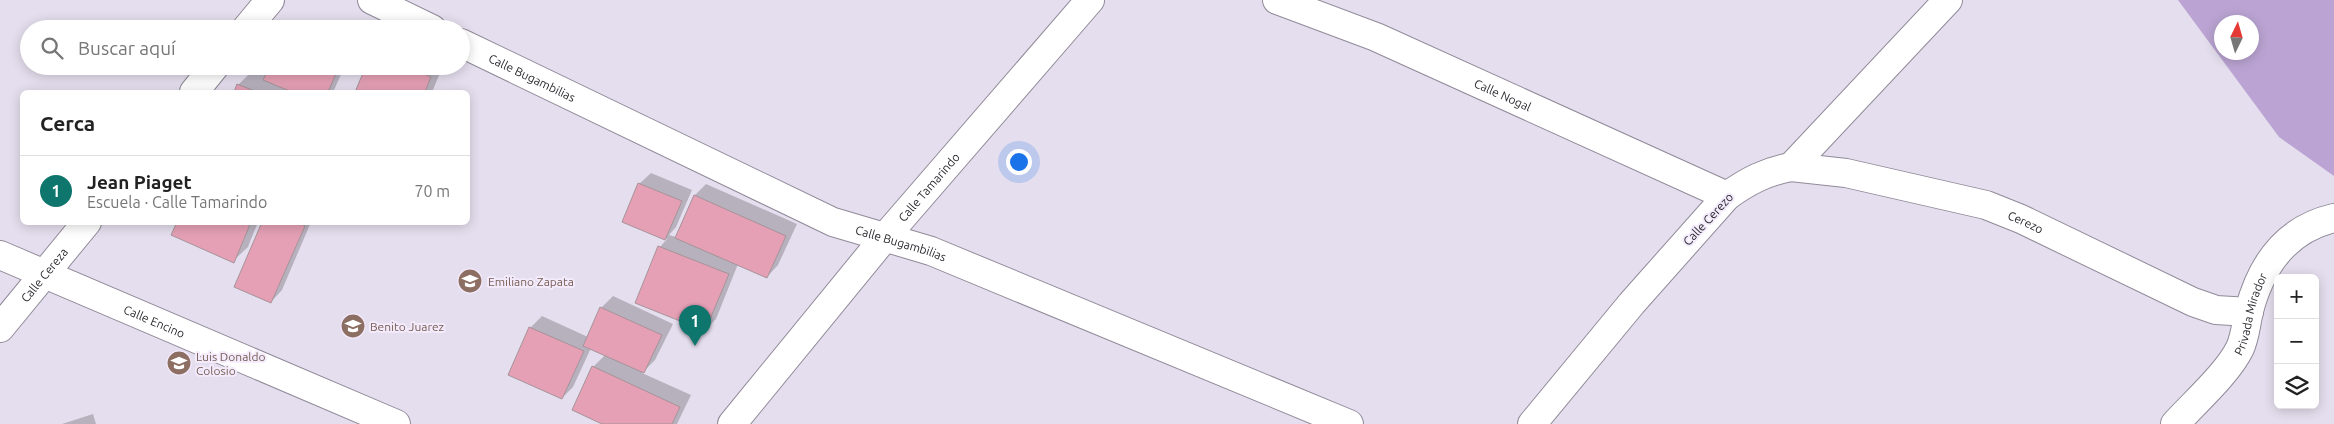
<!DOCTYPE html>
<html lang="es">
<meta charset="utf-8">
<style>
:root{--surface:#fff;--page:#f2f2f2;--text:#222;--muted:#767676;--line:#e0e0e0;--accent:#0f766e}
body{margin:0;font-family:Ubuntu,sans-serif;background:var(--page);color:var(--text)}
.controls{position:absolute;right:15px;bottom:15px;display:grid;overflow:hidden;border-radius:8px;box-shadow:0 2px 12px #0003}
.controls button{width:45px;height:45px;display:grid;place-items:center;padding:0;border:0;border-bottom:1px solid var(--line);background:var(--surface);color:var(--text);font:25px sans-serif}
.compass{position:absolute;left:2214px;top:15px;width:45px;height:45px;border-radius:50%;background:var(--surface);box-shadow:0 2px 12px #0003;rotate:5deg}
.you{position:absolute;left:1018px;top:161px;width:18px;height:18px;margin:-12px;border:4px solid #fff;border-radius:50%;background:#1a73e8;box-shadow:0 0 0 8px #1a73e833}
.badge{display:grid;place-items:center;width:32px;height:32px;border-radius:50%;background:var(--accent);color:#fff;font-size:16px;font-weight:700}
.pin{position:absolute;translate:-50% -41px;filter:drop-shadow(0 1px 2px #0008)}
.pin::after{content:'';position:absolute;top:26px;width:18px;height:15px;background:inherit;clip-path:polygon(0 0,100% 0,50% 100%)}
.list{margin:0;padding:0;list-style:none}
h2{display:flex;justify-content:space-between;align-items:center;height:65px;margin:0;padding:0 20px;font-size:21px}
h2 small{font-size:16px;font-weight:400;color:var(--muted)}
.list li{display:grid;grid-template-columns:32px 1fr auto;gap:15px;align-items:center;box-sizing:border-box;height:70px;padding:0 20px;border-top:1px solid var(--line)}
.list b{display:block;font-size:19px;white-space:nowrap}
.list p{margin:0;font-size:16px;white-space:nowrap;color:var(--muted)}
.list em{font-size:16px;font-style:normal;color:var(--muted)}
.icon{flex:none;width:28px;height:28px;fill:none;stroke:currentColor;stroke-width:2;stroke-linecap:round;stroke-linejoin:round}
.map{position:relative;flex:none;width:2334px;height:424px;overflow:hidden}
.search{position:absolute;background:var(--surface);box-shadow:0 2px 12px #0003;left:20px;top:20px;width:450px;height:55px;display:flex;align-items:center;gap:12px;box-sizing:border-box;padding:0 18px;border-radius:28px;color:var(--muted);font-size:19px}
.panel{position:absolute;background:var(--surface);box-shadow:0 2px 12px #0003;left:20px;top:90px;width:450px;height:135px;border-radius:8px}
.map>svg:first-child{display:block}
.green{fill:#bba4d3;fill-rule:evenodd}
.shadow{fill:#0003}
.building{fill:#e5a0b6;stroke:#a69398}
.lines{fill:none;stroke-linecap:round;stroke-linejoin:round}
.minor-casing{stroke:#918a99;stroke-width:30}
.tertiary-casing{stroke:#918a99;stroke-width:30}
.minor{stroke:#fff;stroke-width:28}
.tertiary{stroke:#fff;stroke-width:28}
.labels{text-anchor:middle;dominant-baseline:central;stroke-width:4;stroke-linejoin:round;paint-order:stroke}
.street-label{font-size:12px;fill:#2c292f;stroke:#f3ebfc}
.education-label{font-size:12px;fill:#785e54;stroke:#f3ebfc;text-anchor:start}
</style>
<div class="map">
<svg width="2334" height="424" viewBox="0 0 2334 424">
<rect width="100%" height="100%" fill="#e5deee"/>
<!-- green -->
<path class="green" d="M 2178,0 L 2334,0 L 2334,176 L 2279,137 ZM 2222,22 L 2252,22 L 2252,52 L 2222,52 Z"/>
<!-- shadow -->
<path class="shadow" d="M 271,66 L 345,66 L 333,92 L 235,92 L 238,85 L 253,70 L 267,76 Z
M 368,66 L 443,66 L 432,92 L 356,92 Z
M 651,173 L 692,190 L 676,227 L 669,235 L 676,237 L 695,195 L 706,184 L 797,224 L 778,265 L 767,277 L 738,264 L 716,319 L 705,330 L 660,247 L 667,239 L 623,222 L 639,184 Z
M 178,222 L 258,222 L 248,247 L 233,261 Z
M 264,222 L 311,222 L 282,290 L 271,302 Z
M 613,296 L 673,324 L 655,360 L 642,373 L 691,395 L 677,424 L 605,424 L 593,367 L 605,355 L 591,348 L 573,387 L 562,398 L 530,328 L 542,316 L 588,337 L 601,308 Z
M 93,414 L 96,424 L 62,424 Z"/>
<!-- building -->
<path class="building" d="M 270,66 L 337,66 L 339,67 L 328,92 L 292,92 L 263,80 Z
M 366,66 L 407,66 L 431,77 L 425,92 L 355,92 Z
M 237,84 L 257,92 L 234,92 Z
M 638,183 L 682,201 L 665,240 L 622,222 Z
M 694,195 L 786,236 L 767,278 L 675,238 Z
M 177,222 L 251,222 L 234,263 L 171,235 Z
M 262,222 L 298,222 L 305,226 L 271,303 L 234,287 Z
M 658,246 L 729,274 L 705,331 L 635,303 Z
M 600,307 L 662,335 L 644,373 L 583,346 Z
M 529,327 L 584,351 L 562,399 L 508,375 Z
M 592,366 L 680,407 L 672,424 L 602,424 L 572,410 Z"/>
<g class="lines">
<defs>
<g id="minor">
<path d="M 372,0 L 432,29"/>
<path id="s1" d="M 1277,0 L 1376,37 L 1727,196 C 1748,181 1765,172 1791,167 L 1948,0"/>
<path d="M 246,29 L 270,0"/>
<path id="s2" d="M 461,43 L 833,222 L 931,251 L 1349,424"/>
<path d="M 194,92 L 215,66"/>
<path id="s3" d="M 1791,167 L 1846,173 L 1986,205 L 2021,219 L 2193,302 L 2216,310 L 2249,312"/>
<path id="s4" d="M 0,255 L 396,424"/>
<path id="s5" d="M 0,328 L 87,222"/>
<path id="s6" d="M 732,424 L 885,237 L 1090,0"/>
<path id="s7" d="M 2175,424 C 2194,403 2228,373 2240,348 C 2245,337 2246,324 2249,311 C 2261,265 2286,229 2334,218"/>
</g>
<path id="tertiary" d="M 1532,424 L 1632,303 L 1727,196"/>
</defs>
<!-- minor casing -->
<use href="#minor" class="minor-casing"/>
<!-- tertiary casing -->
<use href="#tertiary" class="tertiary-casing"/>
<!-- minor -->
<use href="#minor" class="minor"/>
<!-- tertiary -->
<use href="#tertiary" class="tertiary"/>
</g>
<!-- icons -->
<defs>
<symbol id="school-disc" viewBox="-11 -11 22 22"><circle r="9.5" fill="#8d6e63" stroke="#f3ebfc"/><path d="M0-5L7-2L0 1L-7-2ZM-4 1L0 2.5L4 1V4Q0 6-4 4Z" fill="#fff"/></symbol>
</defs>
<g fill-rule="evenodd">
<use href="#school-disc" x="456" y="267" width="28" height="28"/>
<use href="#school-disc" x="339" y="312" width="28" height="28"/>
<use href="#school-disc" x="165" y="349" width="28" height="28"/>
</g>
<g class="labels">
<!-- street labels -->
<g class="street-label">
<text stroke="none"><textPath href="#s2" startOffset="79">Calle Bugambilias</textPath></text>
<text stroke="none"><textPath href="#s1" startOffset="245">Calle Nogal</textPath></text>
<text stroke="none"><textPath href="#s6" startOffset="308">Calle Tamarindo</textPath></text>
<text transform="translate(1708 219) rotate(-47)">Calle Cerezo</text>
<text stroke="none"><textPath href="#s3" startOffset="242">Cerezo</textPath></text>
<text stroke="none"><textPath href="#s2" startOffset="484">Calle Bugambilias</textPath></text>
<text stroke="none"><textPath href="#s5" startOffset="69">Calle Cereza</textPath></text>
<text stroke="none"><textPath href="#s7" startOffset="136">Privada Mirador</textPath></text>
<text stroke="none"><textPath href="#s4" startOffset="168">Calle Encino</textPath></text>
</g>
<!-- education labels -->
<g class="education-label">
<text x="488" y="281">Emiliano Zapata</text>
<text x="370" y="326">Benito Juarez</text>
<text x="196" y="356">Luis Donaldo<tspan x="196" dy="14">Colosio</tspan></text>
</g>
</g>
</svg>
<div class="controls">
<button>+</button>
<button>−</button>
<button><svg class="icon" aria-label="layers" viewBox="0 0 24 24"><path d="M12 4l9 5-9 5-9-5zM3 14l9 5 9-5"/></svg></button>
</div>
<svg class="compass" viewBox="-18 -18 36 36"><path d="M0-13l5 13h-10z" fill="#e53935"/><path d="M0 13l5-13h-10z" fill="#767676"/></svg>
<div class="you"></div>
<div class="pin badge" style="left:695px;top:346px">1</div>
<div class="search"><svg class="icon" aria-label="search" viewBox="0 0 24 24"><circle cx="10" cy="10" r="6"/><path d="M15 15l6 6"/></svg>Buscar aquí</div>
<section class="panel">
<h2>Cerca<small></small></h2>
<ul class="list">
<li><span class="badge">1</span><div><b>Jean Piaget</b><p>Escuela · Calle Tamarindo</p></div><em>70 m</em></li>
</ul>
</section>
</div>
